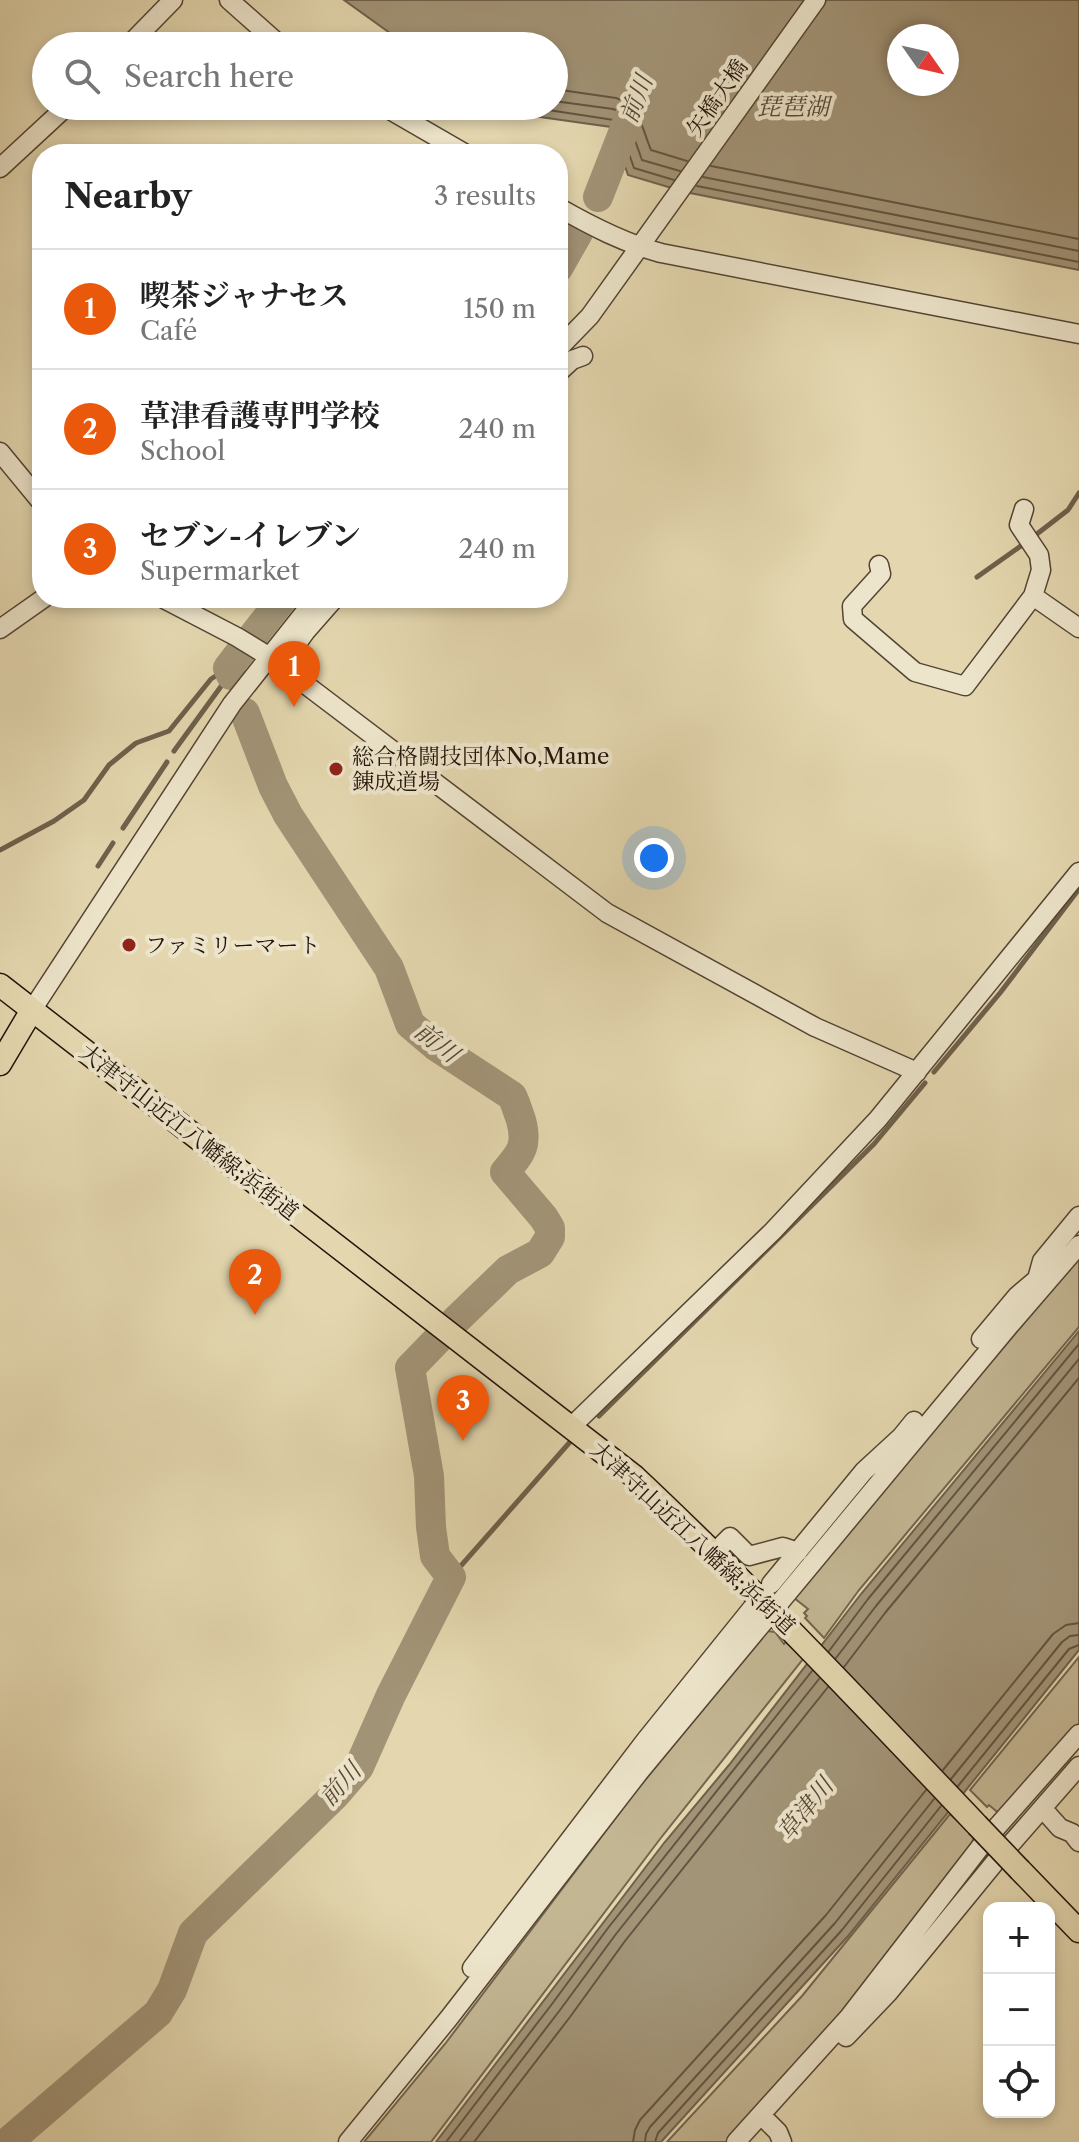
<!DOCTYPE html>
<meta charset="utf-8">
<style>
:root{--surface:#fff;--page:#f6f6f6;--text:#222;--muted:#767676;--line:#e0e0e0;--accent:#ea580c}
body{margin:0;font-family:"Libre Caslon Text","Noto Serif JP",serif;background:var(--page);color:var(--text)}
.controls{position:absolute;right:24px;bottom:24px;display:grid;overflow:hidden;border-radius:16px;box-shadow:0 4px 12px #0003}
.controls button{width:72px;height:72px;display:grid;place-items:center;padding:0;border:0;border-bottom:2px solid var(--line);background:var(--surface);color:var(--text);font:40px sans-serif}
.compass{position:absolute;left:887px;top:24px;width:72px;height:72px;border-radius:50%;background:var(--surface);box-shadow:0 4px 12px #0003;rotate:124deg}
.you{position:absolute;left:654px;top:858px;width:28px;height:28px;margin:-20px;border:6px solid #fff;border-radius:50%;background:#1a73e8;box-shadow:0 0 0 12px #1a73e833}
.badge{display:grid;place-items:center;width:52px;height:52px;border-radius:50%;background:var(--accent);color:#fff;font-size:26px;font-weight:700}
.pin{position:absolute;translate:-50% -66px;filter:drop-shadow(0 2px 4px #0008)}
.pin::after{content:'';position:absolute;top:42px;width:28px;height:24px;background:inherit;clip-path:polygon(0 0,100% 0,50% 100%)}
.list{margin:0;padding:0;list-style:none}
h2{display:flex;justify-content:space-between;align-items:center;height:104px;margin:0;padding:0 32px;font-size:34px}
h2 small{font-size:26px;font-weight:400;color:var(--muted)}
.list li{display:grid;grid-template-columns:52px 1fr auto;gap:24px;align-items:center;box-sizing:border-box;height:120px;padding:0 32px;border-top:2px solid var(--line)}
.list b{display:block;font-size:30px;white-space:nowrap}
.list p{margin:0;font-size:26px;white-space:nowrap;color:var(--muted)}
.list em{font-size:26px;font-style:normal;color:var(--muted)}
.icon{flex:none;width:44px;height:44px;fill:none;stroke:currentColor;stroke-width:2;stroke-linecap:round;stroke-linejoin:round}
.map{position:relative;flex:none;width:1079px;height:2142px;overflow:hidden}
.search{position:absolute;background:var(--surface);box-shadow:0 4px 12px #0003;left:32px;top:32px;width:536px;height:88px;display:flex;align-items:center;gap:20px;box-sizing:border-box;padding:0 28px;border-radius:44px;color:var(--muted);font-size:30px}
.panel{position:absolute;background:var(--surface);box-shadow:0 4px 12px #0003;left:32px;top:144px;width:536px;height:464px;border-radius:32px}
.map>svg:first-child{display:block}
.green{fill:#c3b693;stroke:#73644e;stroke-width:2}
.water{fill:#a29477;stroke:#6f604b;stroke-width:2;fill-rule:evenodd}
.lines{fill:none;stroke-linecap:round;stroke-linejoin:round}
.shore{stroke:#625440;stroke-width:2}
.stream{stroke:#6f604b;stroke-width:5}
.river{stroke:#a29477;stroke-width:30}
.minor-casing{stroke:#534433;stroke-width:21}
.major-casing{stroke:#23130a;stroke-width:25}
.minor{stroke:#ede5cb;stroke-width:18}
.major{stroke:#e4d7af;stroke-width:22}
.major-bridge-casing{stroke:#23130a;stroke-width:25;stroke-linecap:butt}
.major-bridge{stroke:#e4d7af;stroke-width:22}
.poi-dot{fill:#8f2418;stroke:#ede5cb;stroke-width:3}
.labels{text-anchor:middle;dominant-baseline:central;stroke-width:8;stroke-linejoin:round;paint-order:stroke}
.street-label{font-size:22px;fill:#23130a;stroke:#ede5cb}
.poi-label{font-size:22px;fill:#23130a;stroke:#ede5cb;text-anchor:start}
.water-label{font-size:24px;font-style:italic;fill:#564736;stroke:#ede5cb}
</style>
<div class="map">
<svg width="1079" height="2142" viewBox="0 0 1079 2142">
<rect width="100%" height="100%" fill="#e4d7af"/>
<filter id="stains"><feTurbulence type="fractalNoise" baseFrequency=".0025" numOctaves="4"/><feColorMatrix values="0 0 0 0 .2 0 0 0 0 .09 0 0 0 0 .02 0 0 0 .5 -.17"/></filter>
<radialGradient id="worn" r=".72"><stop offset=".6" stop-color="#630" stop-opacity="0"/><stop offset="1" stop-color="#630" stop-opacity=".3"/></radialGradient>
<!-- green -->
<path class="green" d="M 1079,1258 L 1079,1327 L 859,1590 L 824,1638 L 805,1618 L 807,1616 L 804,1613 L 808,1609 L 793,1597 Z
M 767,1631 L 775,1632 L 784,1644 L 786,1642 L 803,1659 L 660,1839 L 431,2142 L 364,2142 L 445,2044 L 636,1791 Z
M 1079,1657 L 1079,1725 L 1001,1815 L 989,1805 L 987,1807 L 970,1790 Z
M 950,1814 L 973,1835 L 974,1844 L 862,1993 L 727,2142 L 667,2142 L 802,1996 Z"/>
<!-- water -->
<path class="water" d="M 344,0 L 1079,0 L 1079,270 L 685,192 L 628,175 L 611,127 L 497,111 L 491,106 L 554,106 L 554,46 L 408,46 ZM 899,36 L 947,36 L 947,84 L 899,84 Z
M 1079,1331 L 1079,1650 L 849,1935 L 661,2142 L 436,2142 L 664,1843 L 729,1765 L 861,1594 Z"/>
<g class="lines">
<!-- shore -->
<path class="shore" d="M 554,89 L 616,98 C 640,105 642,129 651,150 L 687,161
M 554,101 L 613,109 L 621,112 L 628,121 L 642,160 L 680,171
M 522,106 L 614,120 L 619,125 L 634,168 L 674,180
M 711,166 L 1079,239
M 703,177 L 1079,251
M 697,186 L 1079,262
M 829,1651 L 868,1599 L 1079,1344
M 836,1658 L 876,1606 L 1079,1359
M 844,1667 L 885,1613 L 1079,1378
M 943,1770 L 1053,1634 L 1066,1625 L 1079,1623
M 951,1779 L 1062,1642 L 1070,1636 L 1079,1635
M 958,1786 L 1069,1649 L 1079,1645
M 446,2142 L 552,2004 L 608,1928 L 812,1671
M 459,2142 L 560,2010 L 616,1934 L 819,1679
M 474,2142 L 570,2017 L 625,1941 L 828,1687
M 633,2142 L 635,2130 L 640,2120 L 826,1915 L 926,1790
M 645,2142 L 646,2134 L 650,2127 L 835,1923 L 934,1799
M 655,2142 L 658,2133 L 842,1930 L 941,1806"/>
<!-- stream -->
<path class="stream" d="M 1033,537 L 1068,510 L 1079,493
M 977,577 L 1025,543
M 174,751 L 230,674
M 123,828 L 167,762
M 0,850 L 54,821 L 84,800 L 109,765 L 136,743 L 169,731 L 211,679 L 228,668
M 98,866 L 113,843
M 934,1072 L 1000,993 L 1079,889
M 599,1416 L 874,1144 L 925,1083
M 451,1577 L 570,1442"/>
<!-- river -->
<path class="river" d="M 598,197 L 632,110
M 558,268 L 578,233
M 253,636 L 283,598
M 231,675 L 228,668 L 241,651
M 245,713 L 273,786 L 288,815 L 389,968 L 410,1024 L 437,1047 L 512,1096 C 516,1104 518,1112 521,1120 C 528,1146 521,1153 505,1172 L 544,1218 L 550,1228 L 550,1237 L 540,1253 L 508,1270 L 454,1322
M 8,2142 L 158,2013 L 172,1990 L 193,1933 L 335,1795 L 359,1767 L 391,1695 L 451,1577 L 435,1556 L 431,1527 L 429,1476 L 410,1368 L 439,1338"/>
<defs>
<path id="minor" d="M 229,0 L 281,46
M 128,46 L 173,0
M 383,106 L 466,154
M 0,168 L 67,106
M 558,207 C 591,226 624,243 661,253 L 1079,334
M 558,349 L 590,316 L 816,0
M 558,373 L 572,360 L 583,356
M 0,452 L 42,503
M 879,565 L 881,574 L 852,606 L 853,619 L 915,672 L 965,686 L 1033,596 L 1041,570 L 1039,555 L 1019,525 L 1024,509
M 1033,596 L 1079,628
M 162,598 L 237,637 L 268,656 L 607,913 L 815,1027 L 917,1072
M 0,629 L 44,598
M 281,666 L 306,631 L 335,598
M 32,1010 L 232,704 L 316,598
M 1037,1279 L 1042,1261 L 1079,1216
M 981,1339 L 1017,1296 L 1037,1279
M 572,1426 L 773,1231 L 878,1119 L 1079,872
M 715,1552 L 730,1537 L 749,1556 L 783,1547 L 798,1552
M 771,1584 L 864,1471 L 901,1437 L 914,1421
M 1043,1809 L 1060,1828 L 1072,1833 L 1079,1842
M 472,1968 L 645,1741 L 753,1607
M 846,2037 L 888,1993 L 996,1861 L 1079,1766
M 768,2122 L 778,2132 L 782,2142
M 348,2142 L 449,2018 L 640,1771 L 1009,1326 L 1079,1245
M 736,2142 L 849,2017 L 988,1837 L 1079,1734"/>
<path id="major" d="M 0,985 L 635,1477 C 754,1589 865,1707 977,1825
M 0,1064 L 32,1010
M 1020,1870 L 1079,1931"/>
</defs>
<!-- minor casing -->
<use href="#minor" class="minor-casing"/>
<!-- major casing -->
<use href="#major" class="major-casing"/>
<!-- minor -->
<use href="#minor" class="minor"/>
<!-- major -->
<use href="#major" class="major"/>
<defs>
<path id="major-bridge" d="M 977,1825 L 1020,1870"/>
</defs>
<!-- major-bridge casing -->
<use href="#major-bridge" class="major-bridge-casing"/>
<!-- major-bridge -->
<use href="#major-bridge" class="major-bridge"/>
</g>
<!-- markers -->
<g class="poi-dot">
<circle cx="336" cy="769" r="8"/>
<circle cx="129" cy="945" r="8"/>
</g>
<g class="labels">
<!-- street labels -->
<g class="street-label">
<text transform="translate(717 98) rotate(-55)">矢橋大橋</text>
<text transform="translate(189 1132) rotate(38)">大津守山近江八幡線;浜街道</text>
<text transform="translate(693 1538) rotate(43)">大津守山近江八幡線;浜街道</text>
</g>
<!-- poi labels -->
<g class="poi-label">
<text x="352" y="756">総合格闘技団体No,Mame<tspan x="352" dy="25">錬成道場</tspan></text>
<text x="145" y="945">ファミリーマート</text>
</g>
<!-- water labels -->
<g class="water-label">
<text transform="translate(636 99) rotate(-69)">前川</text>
<text x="793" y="106">琵琶湖</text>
<text transform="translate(437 1042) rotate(38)">前川</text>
<text transform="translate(340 1784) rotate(-48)">前川</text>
<text transform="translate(805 1809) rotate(-51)">草津川</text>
</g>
</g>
<rect width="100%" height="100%" filter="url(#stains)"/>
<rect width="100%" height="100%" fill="url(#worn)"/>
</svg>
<div class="controls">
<button>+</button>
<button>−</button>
<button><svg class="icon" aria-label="locate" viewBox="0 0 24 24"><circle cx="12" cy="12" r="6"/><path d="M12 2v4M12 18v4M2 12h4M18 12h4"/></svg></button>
</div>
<svg class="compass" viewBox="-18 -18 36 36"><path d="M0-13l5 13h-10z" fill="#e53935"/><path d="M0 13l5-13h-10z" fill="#767676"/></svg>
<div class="you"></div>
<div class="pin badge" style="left:294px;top:707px">1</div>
<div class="pin badge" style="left:255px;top:1315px">2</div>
<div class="pin badge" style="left:463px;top:1441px">3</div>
<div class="search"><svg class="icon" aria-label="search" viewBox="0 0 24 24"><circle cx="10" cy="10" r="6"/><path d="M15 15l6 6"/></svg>Search here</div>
<section class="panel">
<h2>Nearby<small>3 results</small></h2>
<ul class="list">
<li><span class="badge">1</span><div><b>喫茶ジャナセス</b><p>Café</p></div><em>150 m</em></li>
<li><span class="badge">2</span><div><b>草津看護専門学校</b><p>School</p></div><em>240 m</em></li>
<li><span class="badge">3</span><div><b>セブン-イレブン</b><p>Supermarket</p></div><em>240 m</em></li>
</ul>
</section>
</div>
